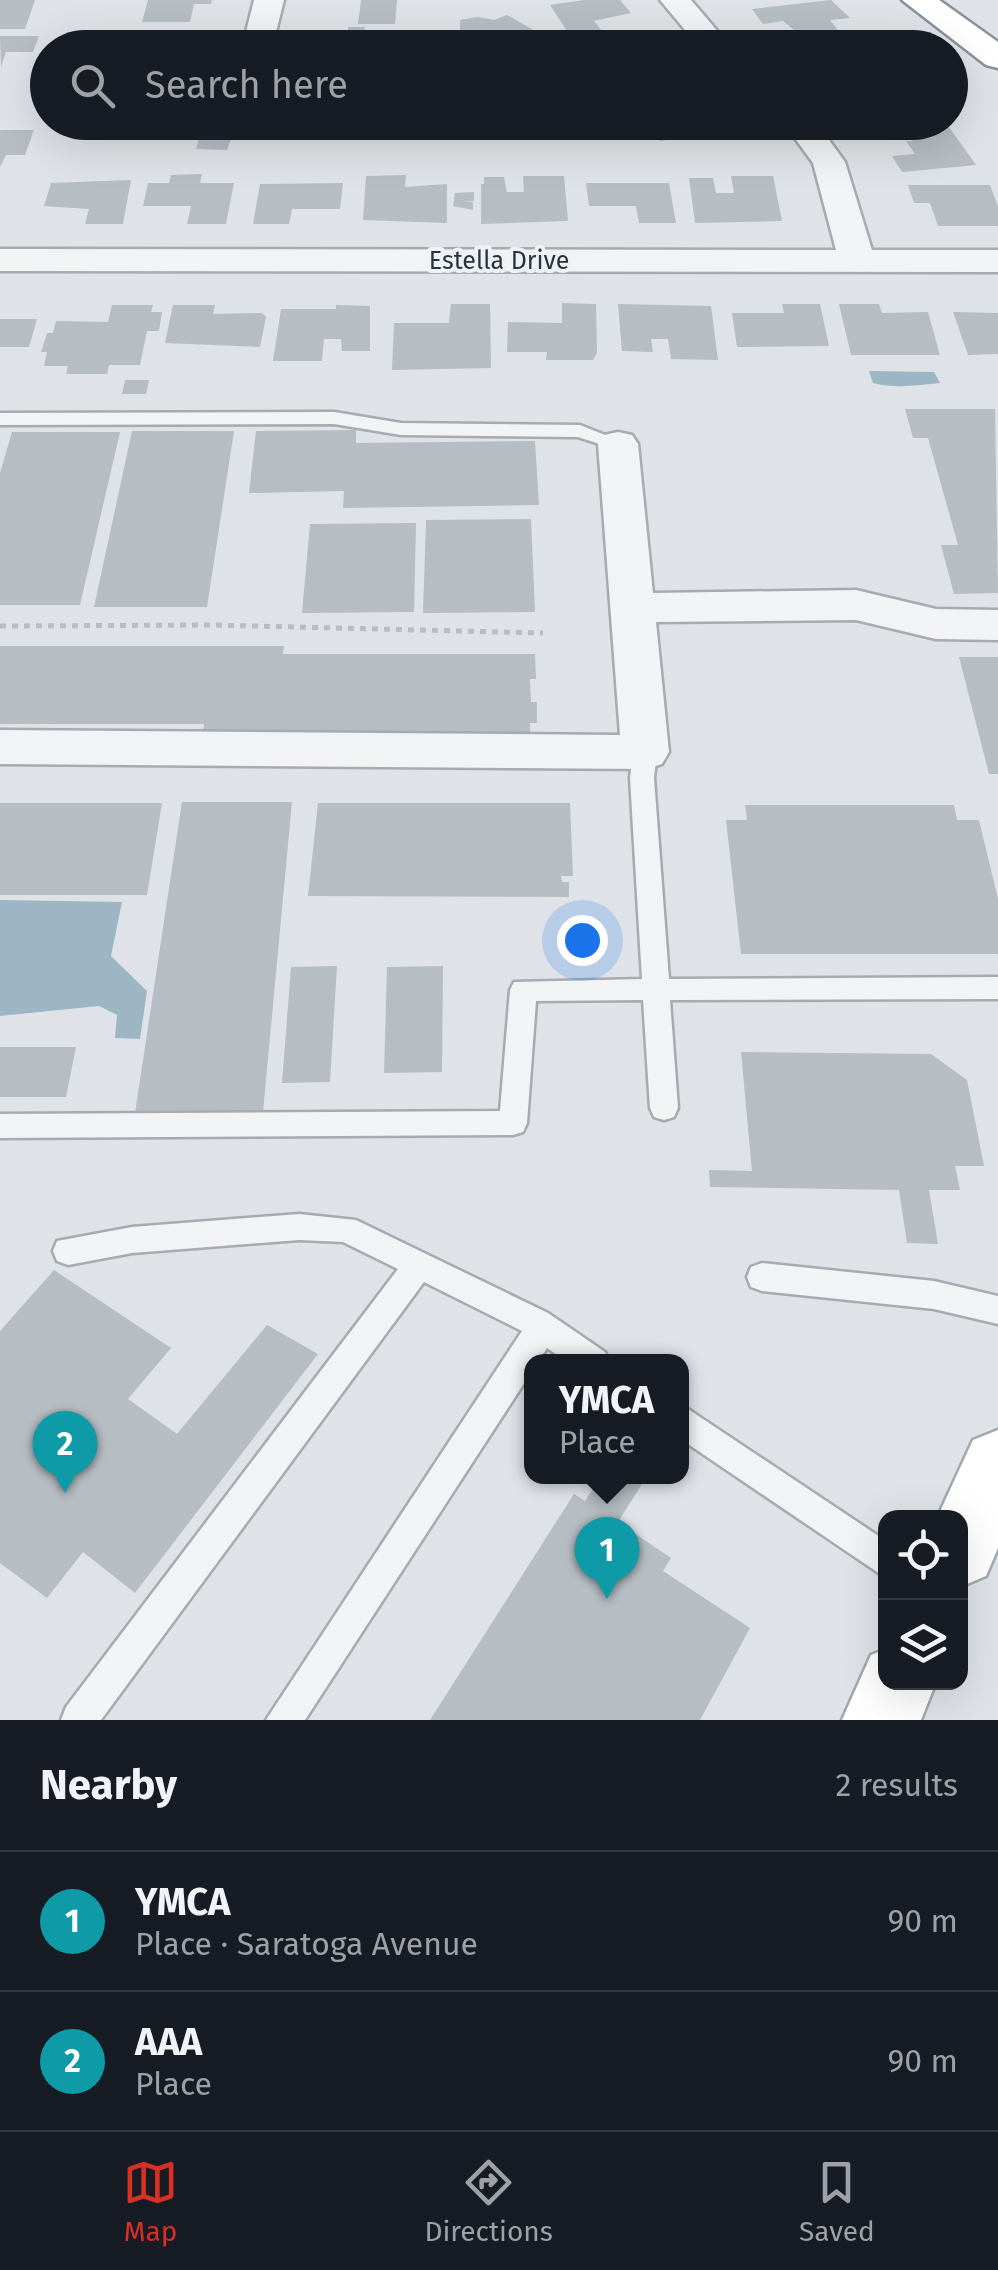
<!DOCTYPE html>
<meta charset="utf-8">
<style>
:root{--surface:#171b24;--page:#242831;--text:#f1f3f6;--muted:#9ea1a6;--line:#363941;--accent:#d93025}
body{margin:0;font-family:"Fira Sans",sans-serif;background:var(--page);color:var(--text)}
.controls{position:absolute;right:30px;bottom:30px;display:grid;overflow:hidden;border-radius:20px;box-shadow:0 10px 40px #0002}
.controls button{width:90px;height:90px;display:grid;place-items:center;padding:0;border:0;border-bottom:2px solid var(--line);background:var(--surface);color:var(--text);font:50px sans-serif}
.you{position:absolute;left:582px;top:940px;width:35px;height:35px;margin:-25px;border:8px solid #fff;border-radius:50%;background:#1a73e8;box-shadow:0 0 0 15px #1a73e833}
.badge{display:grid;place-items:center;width:65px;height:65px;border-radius:50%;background:var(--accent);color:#fff;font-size:32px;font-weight:700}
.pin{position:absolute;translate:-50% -82px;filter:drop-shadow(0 2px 5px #0008)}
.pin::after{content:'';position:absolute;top:52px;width:35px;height:30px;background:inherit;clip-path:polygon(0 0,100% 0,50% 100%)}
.popup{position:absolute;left:524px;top:1354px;width:165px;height:130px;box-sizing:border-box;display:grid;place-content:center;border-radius:20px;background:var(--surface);filter:drop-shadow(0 2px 8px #0005);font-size:32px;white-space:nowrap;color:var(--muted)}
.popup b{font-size:38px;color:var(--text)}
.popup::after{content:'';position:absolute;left:50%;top:100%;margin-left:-20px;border:20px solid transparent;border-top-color:var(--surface)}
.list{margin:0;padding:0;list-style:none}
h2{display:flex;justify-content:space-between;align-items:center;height:130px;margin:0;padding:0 40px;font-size:42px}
h2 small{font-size:32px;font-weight:400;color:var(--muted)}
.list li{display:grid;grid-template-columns:65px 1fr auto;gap:30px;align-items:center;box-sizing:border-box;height:140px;padding:0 40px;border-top:2px solid var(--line)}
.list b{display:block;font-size:38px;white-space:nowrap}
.list p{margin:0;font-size:32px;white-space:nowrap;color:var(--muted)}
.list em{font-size:32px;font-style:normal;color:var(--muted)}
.icon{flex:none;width:55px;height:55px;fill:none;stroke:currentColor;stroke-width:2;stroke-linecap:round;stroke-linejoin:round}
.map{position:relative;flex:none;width:998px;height:1720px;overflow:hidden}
.search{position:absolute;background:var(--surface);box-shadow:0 10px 40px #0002;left:30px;right:30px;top:30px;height:110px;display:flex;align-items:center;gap:25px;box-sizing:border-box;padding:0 35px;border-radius:55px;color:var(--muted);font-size:38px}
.sheet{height:410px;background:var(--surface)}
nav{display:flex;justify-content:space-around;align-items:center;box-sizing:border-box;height:140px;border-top:2px solid var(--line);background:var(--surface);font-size:28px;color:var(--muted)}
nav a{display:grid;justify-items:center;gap:5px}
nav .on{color:var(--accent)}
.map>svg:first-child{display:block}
.water{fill:#9cb6c4}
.building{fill:#b6bdc3}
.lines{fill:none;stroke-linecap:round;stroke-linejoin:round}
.service-casing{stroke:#a5abb0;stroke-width:5}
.minor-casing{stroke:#a5abb0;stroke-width:5}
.primary-casing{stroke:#9fa9b1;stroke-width:5}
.trunk-casing{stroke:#87939c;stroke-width:5}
.path{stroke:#b9bdc1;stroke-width:5;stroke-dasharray:6 6;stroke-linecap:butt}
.service{fill:#f1f3f5;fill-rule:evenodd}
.minor{fill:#f1f3f5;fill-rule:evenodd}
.primary{fill:#fff;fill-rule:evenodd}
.trunk{fill:#fff;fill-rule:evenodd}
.labels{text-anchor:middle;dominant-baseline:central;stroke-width:8;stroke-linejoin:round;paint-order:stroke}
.far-street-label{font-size:25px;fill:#29333c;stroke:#eef2f4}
</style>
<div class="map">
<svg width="998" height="1720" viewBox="0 0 998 1720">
<rect width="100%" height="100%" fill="#dfe3e7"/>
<!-- water -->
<path class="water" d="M 869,371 L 934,372 L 940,383 C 920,385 896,389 873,383 Z
M 0,900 L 122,902 L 111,956 L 147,991 L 140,1039 L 115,1038 L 117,1015 L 99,1006 L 0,1016 Z"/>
<!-- building -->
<path class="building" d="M 0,0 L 35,0 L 25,29 L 0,29 Z
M 148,0 L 212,0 L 211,4 L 194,4 L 190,22 L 142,22 Z
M 361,0 L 397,0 L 395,24 L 358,24 Z
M 584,0 L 620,0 L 631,13 L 594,21 L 601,30 L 569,34 L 550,5 Z
M 831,0 L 850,18 L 830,20 L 841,34 L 804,38 L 783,21 L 763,24 L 752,9 Z
M 507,15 L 549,39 L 527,48 L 510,38 L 485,48 L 470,48 L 450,36 L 460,32 L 460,20 L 478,17 L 494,20 Z
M 348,27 L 365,27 L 364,34 L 390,34 L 388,48 L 329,47 L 331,34 L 348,34 Z
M 136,31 L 202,31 L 200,44 L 128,48 Z
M 0,36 L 39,36 L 33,52 L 6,52 L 1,67 Z
M 862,37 L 872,48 L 825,48 L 820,42 Z
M 181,122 L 260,122 L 255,140 L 231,139 L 227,150 L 196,149 L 199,139 L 175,138 Z
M 324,122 L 400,122 L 384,130 L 373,124 L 348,135 Z
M 535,122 L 615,122 L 617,138 L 535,140 Z
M 648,122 L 727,122 L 733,131 L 660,141 Z
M 949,127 L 976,165 L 902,172 L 892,156 L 915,154 L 906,141 L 913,141 L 907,131 Z
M 0,130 L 34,130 L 25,155 L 6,155 L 0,167 Z
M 202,174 L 200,183 L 234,183 L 226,224 L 187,224 L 191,206 L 143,206 L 148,183 L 169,183 L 171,175 Z
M 406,175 L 405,187 L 447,184 L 447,223 L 363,220 L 366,176 Z
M 523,176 L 564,176 L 568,221 L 481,224 L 481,184 L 484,184 L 484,177 L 504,177 L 507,192 L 524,192 Z
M 731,176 L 773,176 L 782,221 L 695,223 L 689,178 L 713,178 L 716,193 L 734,193 Z
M 131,180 L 123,224 L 85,224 L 89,209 L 44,206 L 51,183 Z
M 343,183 L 340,209 L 292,209 L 289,224 L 253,224 L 260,184 Z
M 586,183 L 669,183 L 676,223 L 639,223 L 636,206 L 589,206 Z
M 908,185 L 990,185 L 998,206 L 998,226 L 938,226 L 930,203 L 914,203 Z
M 474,192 L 474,201 L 464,201 L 473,202 L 473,210 L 453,206 L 455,193 Z
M 562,303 L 596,304 L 597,353 L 593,360 L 546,360 L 547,352 L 507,352 L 508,322 L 562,323 Z
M 451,304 L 490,304 L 491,368 L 392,370 L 394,323 L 449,323 Z
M 618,304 L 711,306 L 718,360 L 671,359 L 668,339 L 651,339 L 653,352 L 622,351 Z
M 782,304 L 820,304 L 829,346 L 737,347 L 732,313 L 784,313 Z
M 839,304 L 879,304 L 882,313 L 928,312 L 940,355 L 851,355 Z
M 112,305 L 153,305 L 151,312 L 162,312 L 159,331 L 147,331 L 140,365 L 109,365 L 107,374 L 66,374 L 68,366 L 44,366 L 47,352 L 41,352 L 47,333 L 53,333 L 56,321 L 108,322 Z
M 173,305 L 215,305 L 213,314 L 262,313 L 266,317 L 260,347 L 165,343 Z
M 336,305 L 370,306 L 370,351 L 342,351 L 341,339 L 324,339 L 322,361 L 273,361 L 281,309 L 336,309 Z
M 953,312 L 998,313 L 998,354 L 968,355 Z
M 0,319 L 37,319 L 29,347 L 0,347 Z
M 125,380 L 149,380 L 146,394 L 122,394 Z
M 905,409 L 995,409 L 998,593 L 954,594 L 941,545 L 958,545 L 928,438 L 913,438 Z
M 356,430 L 356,443 L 535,441 L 539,505 L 343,508 L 344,491 L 249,493 L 256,431 Z
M 132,431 L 234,431 L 207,607 L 94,607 Z
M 12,432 L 120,432 L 80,605 L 0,605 L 0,473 Z
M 531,519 L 535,612 L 423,613 L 426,520 Z
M 416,523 L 414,612 L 302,613 L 310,524 Z
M 0,646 L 284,646 L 283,654 L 535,654 L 536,679 L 530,679 L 531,702 L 537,702 L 537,723 L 530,723 L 530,732 L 203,733 L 204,724 L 0,724 Z
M 959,657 L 998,657 L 998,774 L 989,774 Z
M 182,802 L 292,802 L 263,1112 L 135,1113 Z
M 0,803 L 162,803 L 147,895 L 0,895 Z
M 318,803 L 570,803 L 573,876 L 561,876 L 562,882 L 569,882 L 569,897 L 308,896 Z
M 745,805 L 954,805 L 957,820 L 979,820 L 998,899 L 998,954 L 741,954 L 726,820 L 747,820 Z
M 337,966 L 330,1082 L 282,1083 L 291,967 Z
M 443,966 L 442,1072 L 384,1073 L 387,967 Z
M 0,1047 L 76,1047 L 66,1097 L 0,1097 Z
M 741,1052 L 931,1054 L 967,1080 L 984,1166 L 955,1166 L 960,1190 L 929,1190 L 938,1244 L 907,1243 L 899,1190 L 710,1187 L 709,1170 L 752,1171 Z
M 54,1270 L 171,1348 L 128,1399 L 177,1434 L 267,1325 L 318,1354 L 135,1593 L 83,1552 L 47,1598 L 0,1563 L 0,1331 Z
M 601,1476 L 647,1476 L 618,1522 L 671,1558 L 663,1571 L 750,1628 L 700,1720 L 430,1720 L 574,1494 L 585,1501 Z"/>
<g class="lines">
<defs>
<path id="service" d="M 334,412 L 401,423 L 580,425 L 628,444 L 618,450 L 578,437 L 401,435 L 334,424 L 0,425 L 0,413 Z
M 645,743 L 657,752 L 654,778 L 669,979 L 998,977 L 998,999 L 670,1000 L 678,1108 L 674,1117 L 664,1120 L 654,1117 L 650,1108 L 643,1000 L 536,1001 L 527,1123 L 523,1132 L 513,1135 L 0,1138 L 0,1114 L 500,1111 L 510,990 L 514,982 L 642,979 L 630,778 L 633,752 Z
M 299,1214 L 356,1220 L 548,1313 L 605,1352 L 609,1362 L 567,1362 L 547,1348 L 538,1362 L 532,1362 L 532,1371 L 305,1720 L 266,1720 L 522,1331 L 424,1282 L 101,1720 L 61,1720 L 66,1707 L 398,1269 L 343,1242 L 299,1240 L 132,1253 L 68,1265 L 57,1261 L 53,1251 L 57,1241 L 132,1227 Z
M 762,1263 L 934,1281 L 998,1296 L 998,1324 L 934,1309 L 762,1291 L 751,1287 L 747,1277 L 751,1267 Z
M 682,1405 L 886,1541 L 886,1578 L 682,1440 Z"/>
<path id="minor" d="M 254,0 L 284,0 L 272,48 L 242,48 Z
M 660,0 L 691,0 L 732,48 L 700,48 Z
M 783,122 L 816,122 L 845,162 L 872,250 L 998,250 L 998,272 L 0,271 L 0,249 L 836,250 L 813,163 Z
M 618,432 L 632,435 L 638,444 L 653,593 L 856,590 L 936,609 L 998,610 L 998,640 L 936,639 L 856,620 L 656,622 L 669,752 L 662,764 L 645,769 L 0,764 L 0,730 L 620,735 L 598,444 L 604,435 Z"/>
<path id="primary" d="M 998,1430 L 998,1548 L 986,1576 L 960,1587 L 960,1518 L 937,1518 L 973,1440 Z
M 886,1649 L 886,1682 L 936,1682 L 921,1720 L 842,1720 L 871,1655 Z"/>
<path id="trunk" d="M 902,0 L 939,0 L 998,42 L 998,68 L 986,65 Z"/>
</defs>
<!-- service casing -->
<use href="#service" class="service-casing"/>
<!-- minor casing -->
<use href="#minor" class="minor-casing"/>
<!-- primary casing -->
<use href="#primary" class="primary-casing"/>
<!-- trunk casing -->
<use href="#trunk" class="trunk-casing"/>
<!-- path -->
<path class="path" d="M 0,626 L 212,625 L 543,633"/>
<!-- service -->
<use href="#service" class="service"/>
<!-- minor -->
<use href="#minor" class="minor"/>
<!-- primary -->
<use href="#primary" class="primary"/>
<!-- trunk -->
<use href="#trunk" class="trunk"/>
</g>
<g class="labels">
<!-- far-street labels -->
<g class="far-street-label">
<text x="499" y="261">Estella Drive</text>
</g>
</g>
</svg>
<div class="controls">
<button><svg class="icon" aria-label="locate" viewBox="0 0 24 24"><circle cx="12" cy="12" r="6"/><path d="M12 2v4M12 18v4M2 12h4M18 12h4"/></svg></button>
<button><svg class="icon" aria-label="layers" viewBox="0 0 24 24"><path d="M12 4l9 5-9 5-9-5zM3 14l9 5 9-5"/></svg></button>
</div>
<div class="you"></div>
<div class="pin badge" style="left:607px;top:1599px;background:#0f9aa8">1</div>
<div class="popup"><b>YMCA</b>Place</div>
<div class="pin badge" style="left:65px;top:1493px;background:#0f9aa8">2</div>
<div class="search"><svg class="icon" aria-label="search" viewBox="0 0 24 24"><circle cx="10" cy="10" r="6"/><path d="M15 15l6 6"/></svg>Search here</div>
</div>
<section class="sheet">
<h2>Nearby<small>2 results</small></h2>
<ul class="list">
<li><span class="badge" style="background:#0f9aa8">1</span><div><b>YMCA</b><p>Place · Saratoga Avenue</p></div><em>90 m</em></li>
<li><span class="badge" style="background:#0f9aa8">2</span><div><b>AAA</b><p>Place</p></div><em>90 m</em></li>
</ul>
</section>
<nav>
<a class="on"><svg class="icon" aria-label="map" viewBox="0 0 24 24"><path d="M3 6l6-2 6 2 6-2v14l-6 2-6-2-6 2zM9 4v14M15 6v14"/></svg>Map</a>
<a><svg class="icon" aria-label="directions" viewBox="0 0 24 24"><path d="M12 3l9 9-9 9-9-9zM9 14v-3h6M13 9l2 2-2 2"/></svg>Directions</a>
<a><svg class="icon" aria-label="saved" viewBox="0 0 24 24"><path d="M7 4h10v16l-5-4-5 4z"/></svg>Saved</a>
</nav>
